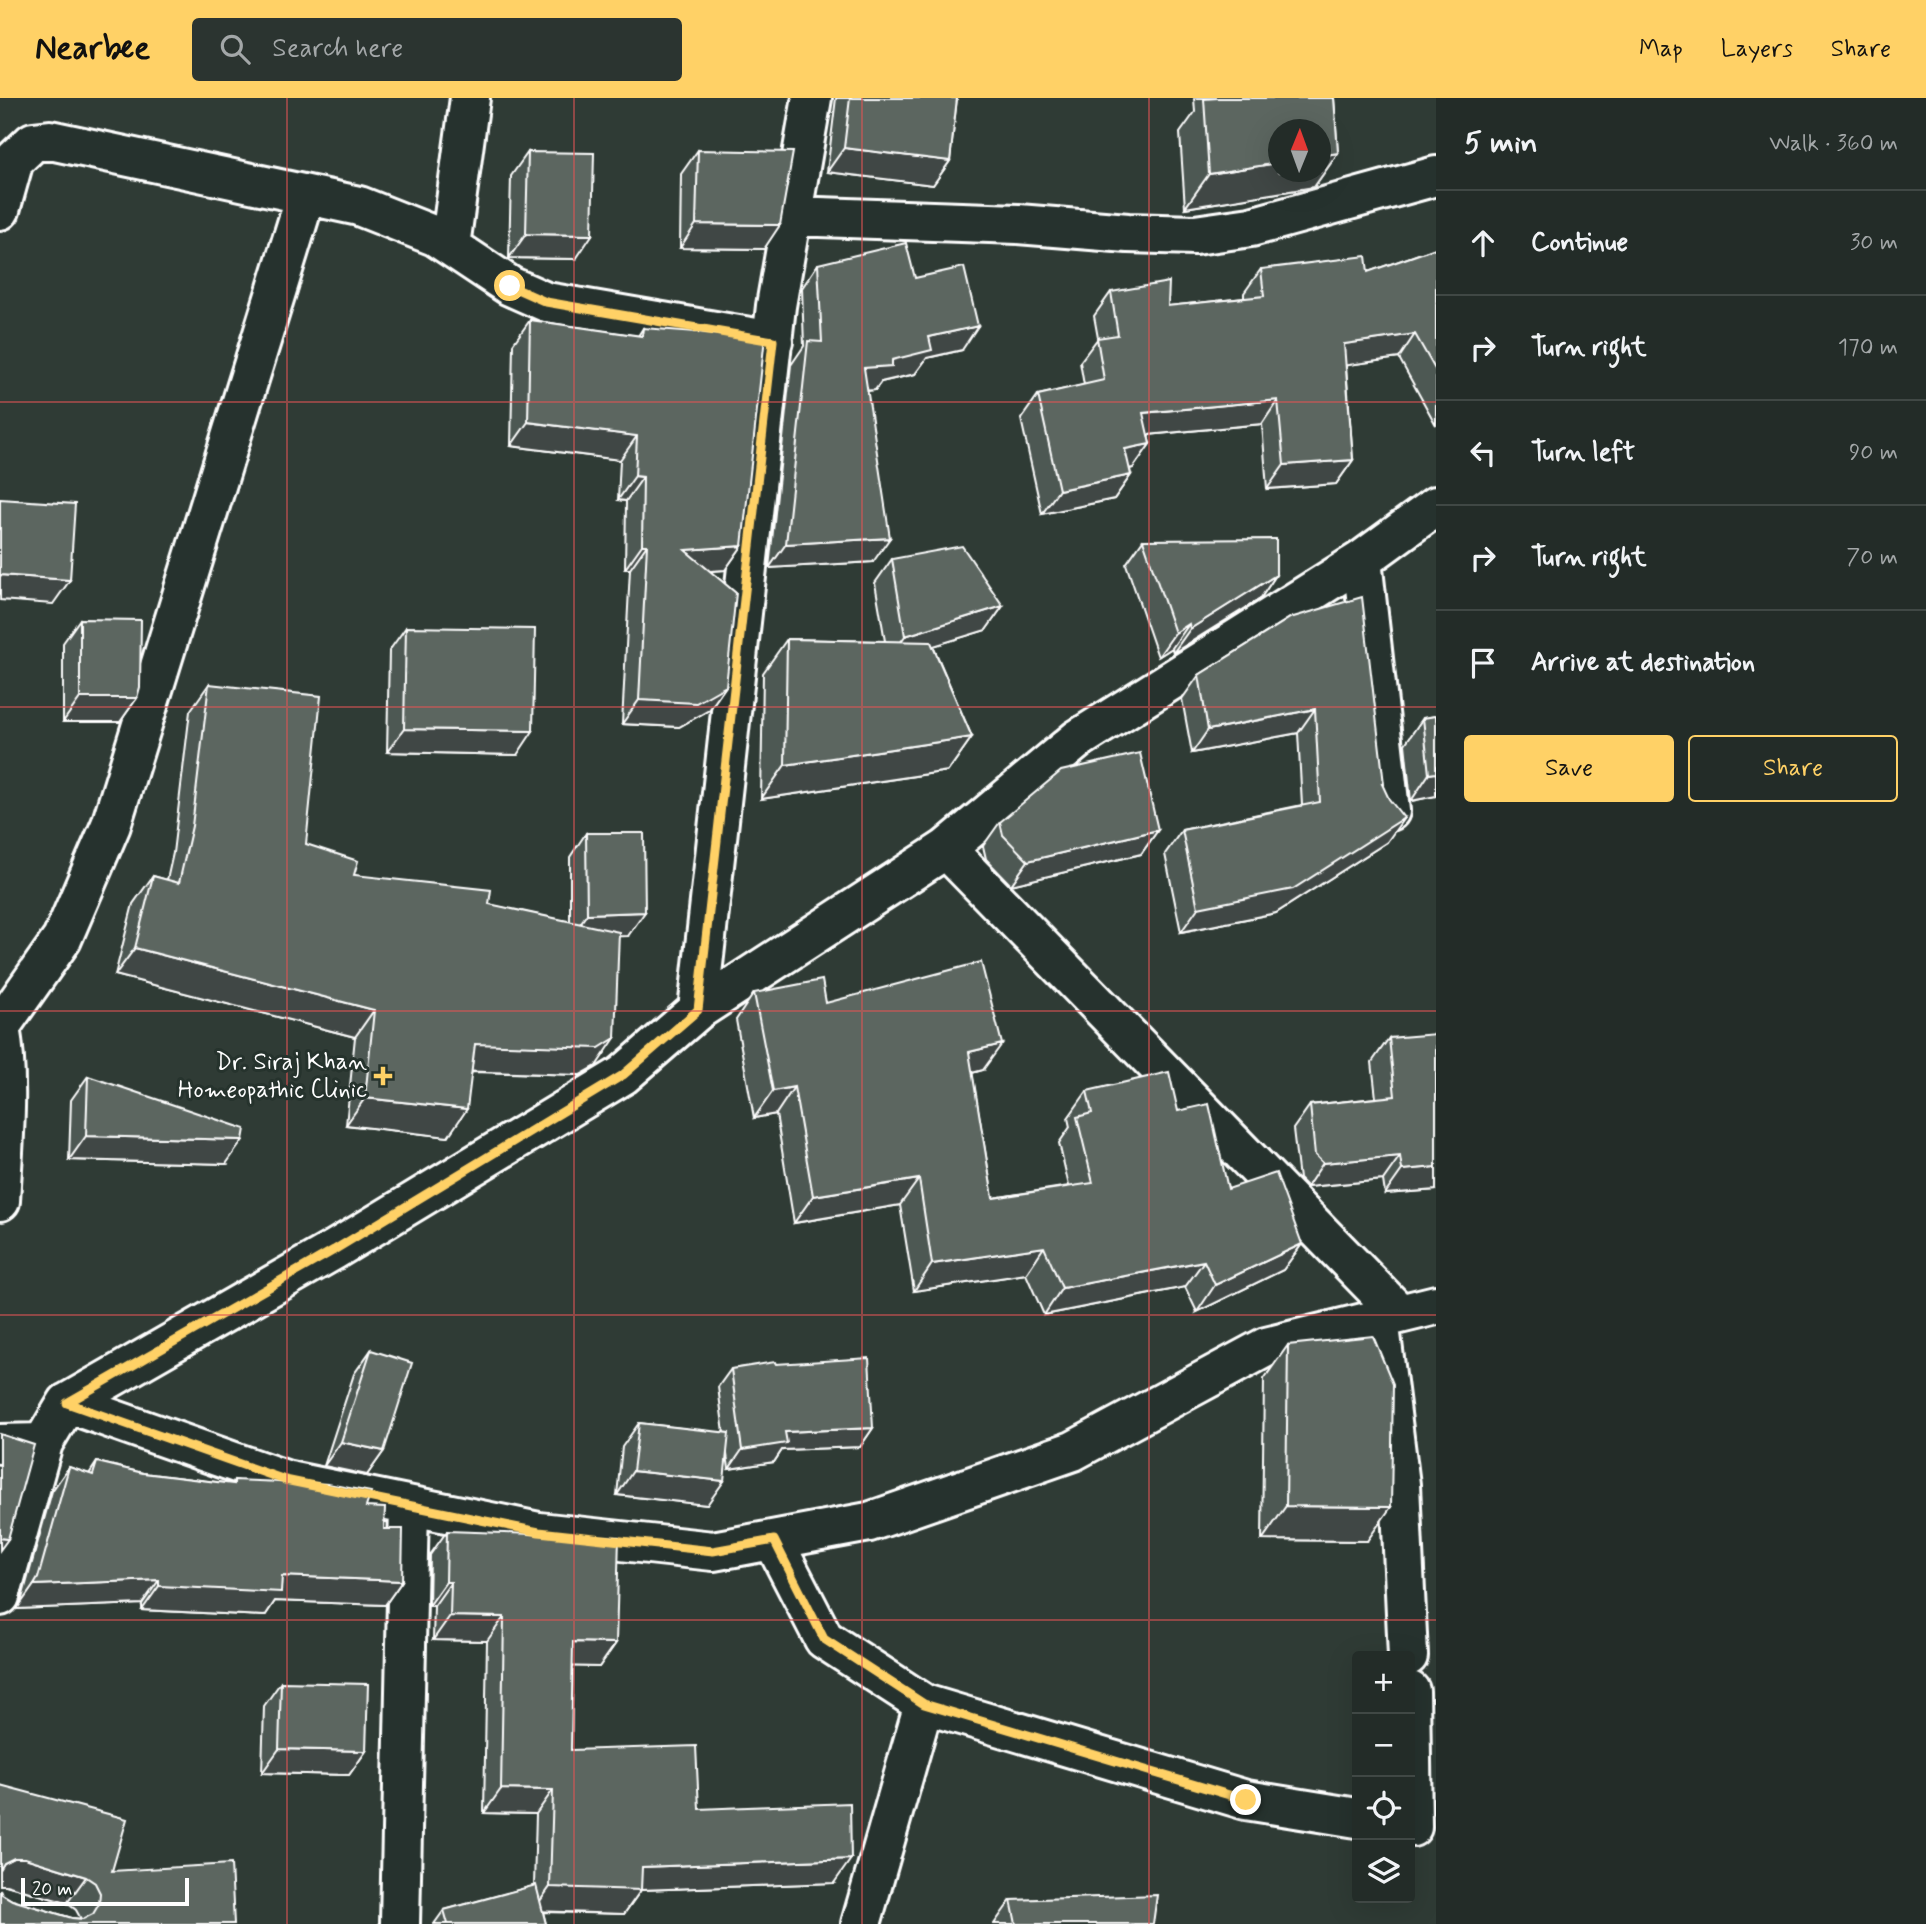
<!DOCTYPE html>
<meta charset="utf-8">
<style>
:root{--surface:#232c28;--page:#2b3430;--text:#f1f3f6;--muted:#a3a7a8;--line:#404845;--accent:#ffd166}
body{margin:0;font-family:Mynerve,sans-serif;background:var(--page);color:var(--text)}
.controls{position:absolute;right:21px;bottom:21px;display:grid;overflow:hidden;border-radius:7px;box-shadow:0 7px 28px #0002}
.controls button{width:63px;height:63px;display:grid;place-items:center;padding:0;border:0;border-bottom:2px solid var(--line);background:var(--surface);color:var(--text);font:35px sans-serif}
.compass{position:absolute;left:1268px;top:21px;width:63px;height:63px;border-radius:50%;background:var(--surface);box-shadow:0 7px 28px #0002;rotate:1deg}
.scale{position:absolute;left:21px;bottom:18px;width:168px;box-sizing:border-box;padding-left:7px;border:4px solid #fff;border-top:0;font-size:19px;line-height:24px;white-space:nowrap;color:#fff;-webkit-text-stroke:5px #26332d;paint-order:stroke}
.stop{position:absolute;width:21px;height:21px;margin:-16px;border:5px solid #ffd166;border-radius:50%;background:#fff}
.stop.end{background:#ffd166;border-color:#fff;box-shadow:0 2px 7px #0008}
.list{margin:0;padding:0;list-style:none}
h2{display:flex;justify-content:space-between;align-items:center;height:91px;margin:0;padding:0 28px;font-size:30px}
h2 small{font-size:23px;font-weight:400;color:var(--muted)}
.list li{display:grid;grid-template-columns:46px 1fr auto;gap:21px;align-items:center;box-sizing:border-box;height:105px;padding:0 28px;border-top:2px solid var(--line)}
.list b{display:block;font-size:26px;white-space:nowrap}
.list em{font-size:23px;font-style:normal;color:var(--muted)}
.actions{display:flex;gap:14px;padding:21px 28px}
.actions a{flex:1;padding:16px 0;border:2px solid var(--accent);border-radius:7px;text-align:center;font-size:24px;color:var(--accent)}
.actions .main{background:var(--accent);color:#111}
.icon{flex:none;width:38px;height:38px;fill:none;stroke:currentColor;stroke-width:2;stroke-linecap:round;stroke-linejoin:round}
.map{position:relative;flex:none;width:1436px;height:1826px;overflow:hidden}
header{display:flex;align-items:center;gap:42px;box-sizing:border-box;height:98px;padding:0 35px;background:var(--accent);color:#111}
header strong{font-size:33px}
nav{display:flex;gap:38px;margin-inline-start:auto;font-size:24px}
.search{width:490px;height:63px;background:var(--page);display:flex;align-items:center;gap:18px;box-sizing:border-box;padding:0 24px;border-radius:7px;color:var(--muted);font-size:26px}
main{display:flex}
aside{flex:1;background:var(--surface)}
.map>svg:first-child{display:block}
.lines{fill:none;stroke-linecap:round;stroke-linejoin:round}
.minor-casing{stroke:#fff;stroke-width:44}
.minor{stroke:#26332d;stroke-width:38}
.wall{fill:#4e5853;stroke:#fff;stroke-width:2}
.shaded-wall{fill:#404744;stroke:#fff;stroke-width:2}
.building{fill:#5b6661;stroke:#fff;stroke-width:2}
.route{stroke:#ffd166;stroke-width:9}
.grid{fill:none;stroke:#de5353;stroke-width:2;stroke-opacity:0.55}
.poi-dot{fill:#ffd166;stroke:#26332d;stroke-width:2.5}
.labels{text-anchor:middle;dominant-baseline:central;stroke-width:6;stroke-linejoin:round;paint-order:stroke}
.poi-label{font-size:24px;fill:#fff;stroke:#26332d;text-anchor:end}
</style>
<header>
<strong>Nearbee</strong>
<div class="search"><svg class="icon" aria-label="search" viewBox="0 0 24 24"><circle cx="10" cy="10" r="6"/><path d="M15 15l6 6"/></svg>Search here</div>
<nav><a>Map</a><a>Layers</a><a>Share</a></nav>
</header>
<main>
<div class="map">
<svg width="1436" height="1826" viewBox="0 0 1436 1826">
<rect width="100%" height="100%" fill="#2f3b35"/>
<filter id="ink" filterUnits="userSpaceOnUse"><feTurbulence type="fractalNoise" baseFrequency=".0143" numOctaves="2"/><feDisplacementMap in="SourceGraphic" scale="14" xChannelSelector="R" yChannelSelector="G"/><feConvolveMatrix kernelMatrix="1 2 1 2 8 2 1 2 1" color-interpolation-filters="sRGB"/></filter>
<g filter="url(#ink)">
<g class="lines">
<defs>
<path id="minor" d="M 0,112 L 14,62 L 33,44 L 50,42 L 359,108 L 435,138 L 510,188 L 546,204 L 773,243
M 791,118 L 1018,126 L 1128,135 L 1195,137 L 1251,129 L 1436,78
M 450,148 L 470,0
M 1362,462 L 1390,713
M 946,751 L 1399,1215
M 698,912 L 776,208 L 812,0
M 0,929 L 62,841 L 111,727 L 306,97
M 0,929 C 10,984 3,1047 0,1103
M 1379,1221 L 1400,1387 L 1408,1558
M 67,1305 L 334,1152 L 623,977 L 698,912 L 946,751 L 1078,641 L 1362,462 L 1436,408
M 0,1346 L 43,1345 L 67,1305 L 285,1382 L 539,1434 L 713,1453 L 869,1424 L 1073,1353 L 1266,1249 L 1436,1207
M 773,1442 L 824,1541 L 924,1606 L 1246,1702 L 1357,1720
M 0,1498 L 43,1345
M 1410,1593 L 1412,1729
M 400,1826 L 409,1408
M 861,1826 L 924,1606"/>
</defs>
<!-- minor casing -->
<use href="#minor" class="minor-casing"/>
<!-- minor -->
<use href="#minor" class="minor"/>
</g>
<!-- wall -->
<path class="wall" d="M 836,0 L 957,0 L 950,63 L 933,87 L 827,74 Z
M 1194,0 L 1334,0 L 1338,55 L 1314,89 L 1185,110 L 1180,35 L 1195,14 Z
M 698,52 L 764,151 L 680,150 L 681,76 Z
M 528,54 L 576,161 L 509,160 L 511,78 Z
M 1436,150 L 1436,327 L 1399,260 L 1346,267 L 1353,362 L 1336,386 L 1267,391 L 1262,326 L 1148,337 L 1150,346 L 1133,370 L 1130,371 L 1131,377 L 1114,401 L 1042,416 L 1021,321 L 1038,297 L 1084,287 L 1080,264 L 1098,240 L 1094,218 L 1111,194 L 1168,208 L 1244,200 L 1244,195 L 1261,171 L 1368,174 Z
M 818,166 L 915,180 L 962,252 L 927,260 L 915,276 L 881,284 L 875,292 L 867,293 L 873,464 L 769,470 L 791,267 L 804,248 L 802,190 Z
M 530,222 L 638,238 L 643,230 L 742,448 L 725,472 L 710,473 L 726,588 L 709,612 L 679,629 L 622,626 L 630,471 L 625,471 L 626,403 L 618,402 L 620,362 L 511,348 L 513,246 Z
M 1143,442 L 1276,477 L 1260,501 L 1173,555 L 1172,550 L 1158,559 L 1126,466 Z
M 892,461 L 1003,508 L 986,532 L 933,548 L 972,639 L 948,673 L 761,701 L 763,575 L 787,541 L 885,543 L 875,485 Z
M 1290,520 L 1383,688 L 1387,744 L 1276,815 L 1181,834 L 1165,756 L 1182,732 L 1302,707 L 1298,635 L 1192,655 L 1182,601 L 1199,577 Z
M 80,521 L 137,600 L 120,624 L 63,624 L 63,545 Z
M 406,529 L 517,657 L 387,654 L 389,553 Z
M 209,586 L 306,746 L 354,777 L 570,824 L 570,759 L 586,735 L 628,838 L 618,838 L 596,968 L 580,977 L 472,974 L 448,1039 L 346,1027 L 355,939 L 115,877 L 133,806 L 153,778 L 167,782 L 173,755 L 190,613 Z
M 1436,618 L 1436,698 L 1411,703 L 1405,646 L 1423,620 Z
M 1000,724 L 1158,732 L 1141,756 L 1011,787 L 986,761 L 983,748 Z
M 754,895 L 826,905 L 983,972 L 972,975 L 993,1100 L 1069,1088 L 1059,1045 L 1070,1029 L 1068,1020 L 1087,993 L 1178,1013 L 1228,1091 L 1302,1146 L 1283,1172 L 1197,1214 L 1185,1189 L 1044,1217 L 1026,1176 L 914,1193 L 900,1107 L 794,1125 L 776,1016 L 754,1020 L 736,922 Z
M 1389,940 L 1436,1092 L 1385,1096 L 1383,1082 L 1307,1089 L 1299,1081 L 1293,1031 L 1310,1007 L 1376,1000 L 1372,964 Z
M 88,978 L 226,1066 L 69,1062 L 71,1002 Z
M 1288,1247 L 1367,1443 L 1262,1442 L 1264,1281 Z
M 371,1252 L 384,1353 L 367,1377 L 324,1368 L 354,1276 Z
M 776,1266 L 873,1330 L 860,1349 L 782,1352 L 774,1364 L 729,1371 L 727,1356 L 707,1407 L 617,1397 L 622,1349 L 639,1325 L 724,1335 L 718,1289 L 731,1271 Z
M 97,1364 L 143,1375 L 232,1386 L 234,1382 L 366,1409 L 384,1431 L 402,1483 L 385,1507 L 275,1503 L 265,1518 L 142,1512 L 142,1506 L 17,1511 L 21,1504 L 52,1393 L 69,1369 L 89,1376 Z
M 447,1433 L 616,1545 L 599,1569 L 573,1568 L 571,1652 L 699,1711 L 834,1785 L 641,1792 L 624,1816 L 543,1814 L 546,1826 L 434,1826 L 444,1812 L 534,1788 L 536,1716 L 484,1715 L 487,1543 L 433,1542 L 434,1508 L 429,1508 L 430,1457 Z
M 281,1584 L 366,1653 L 349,1677 L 262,1675 L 264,1608 Z
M 112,1773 L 234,1826 L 0,1826 L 2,1796 L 12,1802 L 72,1820 L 81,1821 L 76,1812 L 67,1805 L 6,1787 Z
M 1011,1802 L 1153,1826 L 994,1826 Z"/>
<!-- shaded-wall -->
<path class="shaded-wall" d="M 844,50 L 950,63 L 933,87 L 827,74 Z
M 1338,55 L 1314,89 L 1185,110 L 1209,76 L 1278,65 L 1278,74 L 1320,74 L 1320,58 Z
M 696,126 L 780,127 L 764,151 L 680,150 Z
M 526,136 L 592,137 L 576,161 L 509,160 Z
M 978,228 L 962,252 L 927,260 L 915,276 L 881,284 L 875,292 L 847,294 L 864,270 L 892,262 L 929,239 Z
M 1415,236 L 1399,260 L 1327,270 L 1344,246 Z
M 1278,302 L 1262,326 L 1126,339 L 1143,315 Z
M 528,324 L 637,338 L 620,362 L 511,348 Z
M 1150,346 L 1133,370 L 1108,375 L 1125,351 Z
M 1353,362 L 1336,386 L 1267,391 L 1284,367 Z
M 1131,377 L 1114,401 L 1042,416 L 1059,392 Z
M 635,378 L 643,379 L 626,403 L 618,402 Z
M 890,440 L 873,464 L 769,470 L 786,446 Z
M 642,447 L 647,447 L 630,471 L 625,471 Z
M 742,448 L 725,472 L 668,476 L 685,452 Z
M 0,477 L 70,482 L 53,506 L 0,502 Z
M 1276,477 L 1260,501 L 1173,555 L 1190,531 Z
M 1003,508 L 986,532 L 888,562 L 905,538 Z
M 1189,526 L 1172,550 L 1158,559 L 1175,535 Z
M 726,588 L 709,612 L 679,629 L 622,626 L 639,602 Z
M 80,600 L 137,600 L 120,624 L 63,624 Z
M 1315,611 L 1298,635 L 1192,655 L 1208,632 Z
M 404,631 L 533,633 L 517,657 L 387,654 Z
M 972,639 L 948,673 L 761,701 L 785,667 Z
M 1436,675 L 1436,698 L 1411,703 L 1429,676 Z
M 1404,720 L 1387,744 L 1276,815 L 1181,834 L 1198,810 Z
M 1158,732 L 1141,756 L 1011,787 L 1028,763 Z
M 645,814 L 628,838 L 570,840 L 587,816 Z
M 135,850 L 374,912 L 355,939 L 115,877 Z
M 615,940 L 596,968 L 580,977 L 455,973 L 475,946 Z
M 1002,946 L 983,972 L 950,981 L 969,954 Z
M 794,989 L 776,1016 L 754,1020 L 773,993 Z
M 365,1000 L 467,1011 L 448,1039 L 346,1027 Z
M 86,1038 L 243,1042 L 226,1066 L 69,1062 Z
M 1400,1058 L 1383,1082 L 1307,1089 L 1323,1065 Z
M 1436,1069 L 1436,1092 L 1385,1096 L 1402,1072 Z
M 919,1081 L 900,1107 L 794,1125 L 813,1098 Z
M 1302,1146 L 1283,1172 L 1197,1214 L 1215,1187 Z
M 1044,1149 L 1026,1176 L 914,1193 L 932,1166 Z
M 1204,1163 L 1185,1189 L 1044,1217 L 1062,1190 Z
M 873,1330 L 860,1349 L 782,1352 L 774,1364 L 729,1371 L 742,1352 L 785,1334 Z
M 341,1344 L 384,1353 L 367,1377 L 324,1368 Z
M 633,1373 L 724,1383 L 707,1407 L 617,1397 Z
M 1286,1408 L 1391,1409 L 1367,1443 L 1262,1442 Z
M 0,1440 L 8,1441 L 0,1452 Z
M 282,1478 L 402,1483 L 385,1507 L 275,1503 L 265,1518 L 142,1512 L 159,1488 Z
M 159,1482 L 142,1506 L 17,1511 L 34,1487 Z
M 446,1484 L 451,1484 L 434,1508 L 429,1508 Z
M 450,1518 L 504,1519 L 487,1543 L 433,1542 Z
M 573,1544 L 616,1545 L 599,1569 L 556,1568 Z
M 279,1651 L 366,1653 L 349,1677 L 262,1675 Z
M 501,1691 L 553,1692 L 536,1716 L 484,1715 Z
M 14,1760 L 25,1760 L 86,1779 L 67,1805 L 6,1787 L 0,1787 L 0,1771 L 4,1765 Z
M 851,1761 L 834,1785 L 641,1792 L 624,1816 L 533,1813 L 550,1789 L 642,1769 Z"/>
<!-- building -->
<path class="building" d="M 850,0 L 957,0 L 950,63 L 844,50 Z
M 1218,0 L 1334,0 L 1338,55 L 1320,58 L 1320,32 L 1278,32 L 1278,65 L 1209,76 L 1204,1 Z
M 698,52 L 793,54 L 780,127 L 696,126 Z
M 528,54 L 594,55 L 592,137 L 526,136 Z
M 906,145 L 915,180 L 964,169 L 978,228 L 929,239 L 932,252 L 892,262 L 892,268 L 864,270 L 890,440 L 786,446 L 808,243 L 822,244 L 818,166 Z
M 1436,150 L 1436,273 L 1415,236 L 1344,246 L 1353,362 L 1284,367 L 1278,302 L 1143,315 L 1150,346 L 1125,351 L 1131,377 L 1059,392 L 1038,297 L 1104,282 L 1097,240 L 1118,237 L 1111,194 L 1169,184 L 1168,208 L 1264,198 L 1261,171 L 1366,158 L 1368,174 Z
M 530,222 L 642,238 L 643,230 L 765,239 L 742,448 L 685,452 L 736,495 L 726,588 L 696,605 L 639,602 L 647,447 L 642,447 L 643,379 L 635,378 L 637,338 L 528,324 Z
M 0,401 L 75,406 L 70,482 L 0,477 Z
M 1276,441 L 1276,477 L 1190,531 L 1189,526 L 1175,535 L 1143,442 Z
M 962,448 L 1003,508 L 905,538 L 892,461 Z
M 1362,499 L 1384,686 L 1382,686 L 1389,701 L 1404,720 L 1293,791 L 1198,810 L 1182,732 L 1320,704 L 1315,611 L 1208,632 L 1199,577 L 1290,520 Z
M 80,521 L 141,522 L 140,589 L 137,600 L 80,600 Z
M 406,529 L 535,531 L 533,633 L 404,631 Z
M 787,541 L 931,544 L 972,639 L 785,667 Z
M 209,586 L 321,598 L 306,746 L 358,763 L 354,777 L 491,792 L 489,806 L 619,834 L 615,940 L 599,950 L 475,946 L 467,1011 L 365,1000 L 374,912 L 135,850 L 153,778 L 179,785 L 192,728 Z
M 1436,618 L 1436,675 L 1429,676 L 1423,620 Z
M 1140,655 L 1158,732 L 1028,763 L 1003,737 L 1000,724 L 1061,673 Z
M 586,735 L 644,735 L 645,814 L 587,816 Z
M 981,864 L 1002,946 L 969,954 L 993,1100 L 1093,1085 L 1077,1019 L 1092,1015 L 1087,993 L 1169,974 L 1178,1013 L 1209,1006 L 1228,1091 L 1276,1075 L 1302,1146 L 1215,1187 L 1204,1163 L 1062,1190 L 1044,1149 L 932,1166 L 919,1081 L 813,1098 L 794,989 L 773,993 L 754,895 L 822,882 L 826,905 Z
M 1436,936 L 1436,1069 L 1402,1072 L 1400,1058 L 1323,1065 L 1315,1057 L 1310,1007 L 1395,998 L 1389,940 Z
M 88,978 L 245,1031 L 243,1042 L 86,1038 Z
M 1373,1238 L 1393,1286 L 1391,1409 L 1286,1408 L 1288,1247 Z
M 371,1252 L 412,1265 L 384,1353 L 341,1344 Z
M 869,1260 L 873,1330 L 785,1334 L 787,1345 L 742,1352 L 731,1271 L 775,1264 L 776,1266 Z
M 639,1325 L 729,1335 L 724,1383 L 633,1373 Z
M 0,1336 L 34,1347 L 8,1441 L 0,1440 Z
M 97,1364 L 143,1375 L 234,1386 L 234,1382 L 328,1386 L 371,1394 L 366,1409 L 385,1410 L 384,1431 L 403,1431 L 402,1483 L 282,1478 L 281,1494 L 159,1488 L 159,1482 L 34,1487 L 38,1480 L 69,1369 L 93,1377 Z
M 447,1433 L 619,1439 L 616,1545 L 573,1544 L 571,1652 L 696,1648 L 699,1711 L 850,1705 L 851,1761 L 642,1769 L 641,1792 L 550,1789 L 553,1692 L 501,1691 L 504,1519 L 450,1518 L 451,1484 L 446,1484 Z
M 281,1584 L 368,1586 L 366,1653 L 279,1651 Z
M 0,1687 L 127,1721 L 112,1773 L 231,1766 L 234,1826 L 0,1826 L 0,1791 L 2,1796 L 12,1802 L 72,1820 L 83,1821 L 93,1816 L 99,1806 L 100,1795 L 95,1785 L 86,1779 L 25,1760 L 14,1760 L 4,1765 L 0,1772 Z
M 536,1787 L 546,1826 L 448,1826 L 444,1812 Z
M 1157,1797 L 1153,1826 L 1016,1826 L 1011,1802 Z"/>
</g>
<g class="lines" filter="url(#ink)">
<!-- route -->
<path class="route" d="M 510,188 L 546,204 L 773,243 L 698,912 L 623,977 L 334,1152 L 67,1305 L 285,1382 L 539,1434 L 713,1453 L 774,1442 L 824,1541 L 924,1606 L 1246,1702"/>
</g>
<!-- grid -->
<path class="grid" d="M 287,0 L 287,1826M 574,0 L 574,1826M 862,0 L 862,1826M 1149,0 L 1149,1826M 0,304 L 1436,304M 0,609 L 1436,609M 0,913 L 1436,913M 0,1217 L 1436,1217M 0,1522 L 1436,1522"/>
<!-- markers -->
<path class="poi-dot" d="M379.5 967.5h7v7h7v7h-7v7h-7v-7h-7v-7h7z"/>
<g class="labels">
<!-- poi labels -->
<g class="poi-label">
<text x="367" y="964">Dr. Siraj Khan<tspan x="367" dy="28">Homeopathic Clinic</tspan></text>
</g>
</g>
</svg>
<div class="controls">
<button>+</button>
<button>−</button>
<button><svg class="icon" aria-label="locate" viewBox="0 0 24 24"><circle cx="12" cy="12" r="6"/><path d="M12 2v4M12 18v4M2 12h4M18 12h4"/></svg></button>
<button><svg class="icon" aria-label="layers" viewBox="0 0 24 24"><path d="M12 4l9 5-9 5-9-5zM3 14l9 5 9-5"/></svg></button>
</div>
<svg class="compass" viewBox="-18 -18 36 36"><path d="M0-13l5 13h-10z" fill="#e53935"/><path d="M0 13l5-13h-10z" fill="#a3a7a8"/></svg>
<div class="scale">20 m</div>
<div class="stop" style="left:510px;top:188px"></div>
<div class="stop end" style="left:1246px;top:1702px"></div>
</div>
<aside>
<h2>5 min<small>Walk · 360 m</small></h2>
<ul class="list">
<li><svg class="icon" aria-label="ahead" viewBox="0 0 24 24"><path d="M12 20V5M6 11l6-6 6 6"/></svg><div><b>Continue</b></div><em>30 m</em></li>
<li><svg class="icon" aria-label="right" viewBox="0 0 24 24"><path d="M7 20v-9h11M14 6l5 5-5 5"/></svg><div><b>Turn right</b></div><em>170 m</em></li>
<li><svg class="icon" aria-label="left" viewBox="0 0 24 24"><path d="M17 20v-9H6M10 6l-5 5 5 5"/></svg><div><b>Turn left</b></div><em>90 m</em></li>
<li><svg class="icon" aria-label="right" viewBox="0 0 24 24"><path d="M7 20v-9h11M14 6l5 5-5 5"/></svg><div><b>Turn right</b></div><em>70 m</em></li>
<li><svg class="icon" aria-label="arrive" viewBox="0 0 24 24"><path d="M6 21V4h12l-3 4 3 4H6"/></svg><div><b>Arrive at destination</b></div></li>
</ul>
<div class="actions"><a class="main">Save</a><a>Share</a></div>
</aside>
</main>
